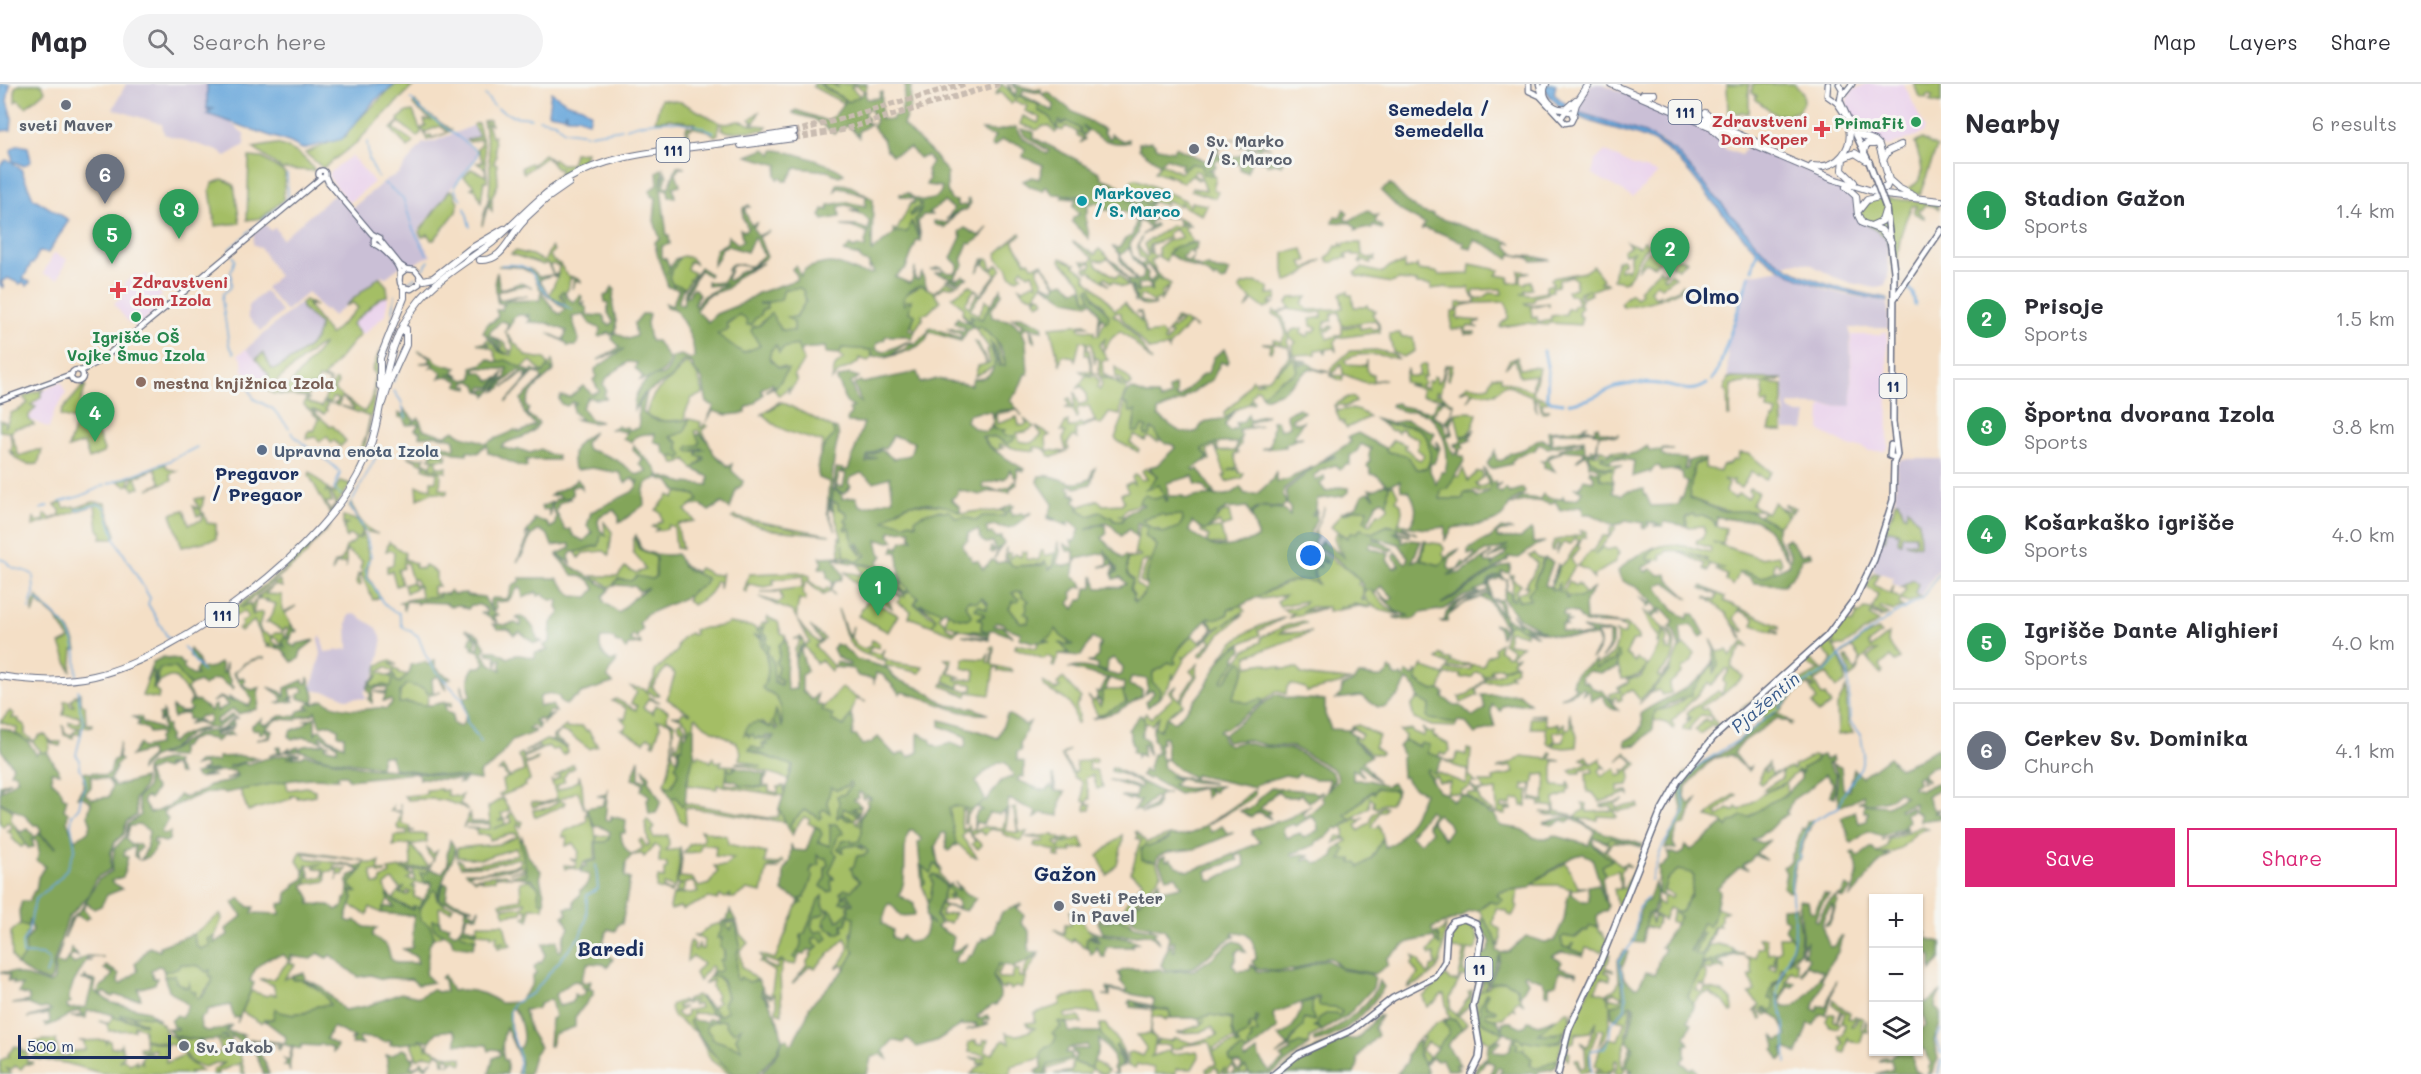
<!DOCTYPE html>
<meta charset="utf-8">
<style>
:root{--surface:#fff;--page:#f2f2f3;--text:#2b2b33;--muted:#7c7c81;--line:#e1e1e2;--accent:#db2777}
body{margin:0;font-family:Mali,sans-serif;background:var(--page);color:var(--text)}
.controls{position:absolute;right:18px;bottom:18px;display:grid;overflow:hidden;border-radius:0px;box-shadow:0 2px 4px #0004}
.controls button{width:54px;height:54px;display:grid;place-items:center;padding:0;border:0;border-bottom:2px solid var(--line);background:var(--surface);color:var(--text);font:30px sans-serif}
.scale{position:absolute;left:18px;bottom:15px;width:153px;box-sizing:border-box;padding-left:6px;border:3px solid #1b2f5e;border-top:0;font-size:16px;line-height:21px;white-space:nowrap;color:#1b2f5e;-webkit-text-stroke:4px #f6f6f2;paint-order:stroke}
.you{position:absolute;left:1311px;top:472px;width:21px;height:21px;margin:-15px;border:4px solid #fff;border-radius:50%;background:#1a73e8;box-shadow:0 0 0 9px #1a73e833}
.badge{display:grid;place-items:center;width:39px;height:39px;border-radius:50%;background:var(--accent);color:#fff;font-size:20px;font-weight:700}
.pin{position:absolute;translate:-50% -50px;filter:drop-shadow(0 2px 3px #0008)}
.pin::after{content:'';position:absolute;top:32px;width:21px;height:18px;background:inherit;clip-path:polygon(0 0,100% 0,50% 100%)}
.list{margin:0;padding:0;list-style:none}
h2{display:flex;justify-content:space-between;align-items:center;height:78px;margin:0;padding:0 24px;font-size:26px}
h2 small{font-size:20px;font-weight:400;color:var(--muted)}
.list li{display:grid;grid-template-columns:39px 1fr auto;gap:18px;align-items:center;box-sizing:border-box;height:96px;margin:0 12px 12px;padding:0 12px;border:2px solid var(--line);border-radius:0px}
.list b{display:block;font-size:22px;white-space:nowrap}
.list p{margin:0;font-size:20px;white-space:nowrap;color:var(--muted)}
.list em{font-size:20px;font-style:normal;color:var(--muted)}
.actions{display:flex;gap:12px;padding:18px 24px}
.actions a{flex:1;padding:14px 0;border:2px solid var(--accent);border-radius:0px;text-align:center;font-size:21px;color:var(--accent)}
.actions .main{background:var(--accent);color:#fff}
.icon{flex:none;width:33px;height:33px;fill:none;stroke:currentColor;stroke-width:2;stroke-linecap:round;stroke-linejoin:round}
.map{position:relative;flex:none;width:1941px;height:990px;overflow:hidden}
header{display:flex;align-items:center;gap:36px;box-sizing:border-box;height:84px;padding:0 30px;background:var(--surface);border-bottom:2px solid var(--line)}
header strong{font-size:28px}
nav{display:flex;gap:33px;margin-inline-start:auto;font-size:21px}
.search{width:420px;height:54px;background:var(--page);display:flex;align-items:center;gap:15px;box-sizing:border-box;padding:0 21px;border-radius:33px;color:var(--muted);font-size:22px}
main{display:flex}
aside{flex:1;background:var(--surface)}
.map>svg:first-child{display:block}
.built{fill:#ead1ec}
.industrial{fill:#cabfd6}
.green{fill:#a4be65;stroke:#607662;stroke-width:1.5;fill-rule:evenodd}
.forest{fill:#83a55a;stroke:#4f6a5c;stroke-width:1.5;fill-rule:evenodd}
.water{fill:#69a7db;stroke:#426b9c;stroke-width:1.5}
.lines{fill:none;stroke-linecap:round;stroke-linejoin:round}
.stream{stroke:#69a7db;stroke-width:1.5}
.canal{stroke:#69a7db;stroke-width:3}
.trunk-tunnel{stroke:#c9bcb1;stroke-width:6;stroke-dasharray:6 3;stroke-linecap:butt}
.secondary-casing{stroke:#676d82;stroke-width:7}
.primary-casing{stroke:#676d82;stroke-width:8}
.trunk-casing{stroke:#676d82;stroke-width:8}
.secondary{stroke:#fff;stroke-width:4.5}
.primary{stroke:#fff;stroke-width:5}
.trunk{stroke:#fff;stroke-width:6}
.primary-bridge-casing{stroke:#676d82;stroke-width:8;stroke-linecap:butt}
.primary-bridge{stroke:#fff;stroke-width:5}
.worship-dot{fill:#6b7280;stroke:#f6f6f2;stroke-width:2}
.leisure-dot{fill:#2e9e5b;stroke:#f6f6f2;stroke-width:2}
.health-dot{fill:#e0444e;stroke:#f6f6f2;stroke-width:2}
.culture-dot{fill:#0f9aa8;stroke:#f6f6f2;stroke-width:2}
.education-dot{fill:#8d6e63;stroke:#f6f6f2;stroke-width:2}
.service-dot{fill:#5c6f8a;stroke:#f6f6f2;stroke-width:2}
.labels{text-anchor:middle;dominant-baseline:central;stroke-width:6;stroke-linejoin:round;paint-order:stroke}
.shield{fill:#f6f6f2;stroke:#5d6b8a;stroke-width:1.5}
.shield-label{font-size:15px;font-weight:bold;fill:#1b2f5e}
.health-label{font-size:16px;font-weight:bold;fill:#be3a42;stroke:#f6f6f2;text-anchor:end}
.leisure-label{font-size:16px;font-weight:bold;fill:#27864d;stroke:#f6f6f2;text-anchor:end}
.worship-label{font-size:16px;font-weight:bold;fill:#5b616d;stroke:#f6f6f2;text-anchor:start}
.culture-label{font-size:16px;font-weight:bold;fill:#0d838f;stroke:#f6f6f2;text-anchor:start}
.education-label{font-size:16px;font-weight:bold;fill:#785e54;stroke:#f6f6f2;text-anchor:start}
.service-label{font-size:16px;font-weight:bold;fill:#4e5e75;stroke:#f6f6f2;text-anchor:start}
.neighbourhood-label{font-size:18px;font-weight:bold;fill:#1b2f5e;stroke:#f6f6f2}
.water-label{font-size:18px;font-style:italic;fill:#36598a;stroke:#f6f6f2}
.quarter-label{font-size:20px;font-weight:bold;fill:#1b2f5e;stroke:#f6f6f2}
.district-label{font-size:22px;font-weight:bold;fill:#1b2f5e;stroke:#f6f6f2}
</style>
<header>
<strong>Map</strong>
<div class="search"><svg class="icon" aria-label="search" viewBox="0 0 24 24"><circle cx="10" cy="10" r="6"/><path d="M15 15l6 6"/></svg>Search here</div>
<nav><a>Map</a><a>Layers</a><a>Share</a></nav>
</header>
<main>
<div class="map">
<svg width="1941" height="990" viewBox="0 0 1941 990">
<rect width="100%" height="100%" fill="#f6f6f2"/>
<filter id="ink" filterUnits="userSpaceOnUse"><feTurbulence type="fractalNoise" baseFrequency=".0167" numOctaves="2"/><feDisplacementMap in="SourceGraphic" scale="12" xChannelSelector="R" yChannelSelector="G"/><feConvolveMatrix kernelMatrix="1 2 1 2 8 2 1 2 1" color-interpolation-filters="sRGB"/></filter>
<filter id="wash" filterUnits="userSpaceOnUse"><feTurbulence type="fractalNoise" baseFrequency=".008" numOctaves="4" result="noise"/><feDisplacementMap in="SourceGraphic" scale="24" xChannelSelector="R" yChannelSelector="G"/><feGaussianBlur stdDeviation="1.35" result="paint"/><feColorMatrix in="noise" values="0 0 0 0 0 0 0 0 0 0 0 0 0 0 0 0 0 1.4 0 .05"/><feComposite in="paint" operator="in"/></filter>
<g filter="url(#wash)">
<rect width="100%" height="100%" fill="#f4dfc6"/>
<!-- built -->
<path class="built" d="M 1866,0 L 1904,0 L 1925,44 L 1923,49 L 1888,63 L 1859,46 L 1847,21 L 1847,14 L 1853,6 Z
M 1605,67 L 1631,81 L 1658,89 L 1633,113 L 1592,90 L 1595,77 Z
M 352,72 L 374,98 L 349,119 L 329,93 L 329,90 L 340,80 Z
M 54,169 L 67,175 L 58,195 L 43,190 Z
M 136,190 L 140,195 L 146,190 L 162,212 L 153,218 L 158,224 L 137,243 L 131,238 L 129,239 L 114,220 L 125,211 L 124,208 L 128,204 L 124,200 Z
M 388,212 L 386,230 L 363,251 L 352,240 L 381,214 Z
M 1883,248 L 1887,248 L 1888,364 L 1885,367 L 1868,367 L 1863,363 L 1851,363 L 1820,347 L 1821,322 L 1852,321 L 1851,251 L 1880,251 Z
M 246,265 L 272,295 L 261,304 L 243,286 L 242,276 L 238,271 Z
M 61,298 L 66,310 L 54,328 L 49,344 L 29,335 L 36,324 L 34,320 L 42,313 L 41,308 Z"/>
<!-- industrial -->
<path class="industrial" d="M 126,0 L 207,0 L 215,25 L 207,25 L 214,27 L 207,30 L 231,39 L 244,50 L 245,61 L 226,72 L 216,66 L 164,50 L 162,40 L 113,25 Z
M 1591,0 L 1603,0 L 1708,45 L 1716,50 L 1725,65 L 1741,71 L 1747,62 L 1785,76 L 1853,109 L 1857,132 L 1882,149 L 1887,155 L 1888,193 L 1885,202 L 1876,204 L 1851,199 L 1834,193 L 1810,180 L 1798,178 L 1781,180 L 1774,176 L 1762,166 L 1676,68 L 1661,57 L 1575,27 Z
M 477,40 L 481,52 L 464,58 L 478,70 L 417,148 L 431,172 L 420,176 L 413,182 L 402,181 L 385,194 L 382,191 L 333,232 L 326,225 L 324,227 L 308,208 L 286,227 L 266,204 L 278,192 L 261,164 L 253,160 L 254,150 L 265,140 L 271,147 L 275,143 L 282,155 L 335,110 L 350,126 L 387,95 L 398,90 L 423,59 L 433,58 Z
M 1781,185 L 1825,206 L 1845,211 L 1888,218 L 1888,244 L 1850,244 L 1852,322 L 1789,320 L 1789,326 L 1798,330 L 1807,330 L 1804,346 L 1785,346 L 1784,295 L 1728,294 L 1727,263 L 1747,191 Z
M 265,207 L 282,228 L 261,247 L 248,233 L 248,222 Z
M 302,217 L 327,250 L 272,295 L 246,265 Z
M 1901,375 L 1941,375 L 1941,482 L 1920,512 L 1892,499 L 1894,494 L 1872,486 L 1895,415 L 1897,379 Z
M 355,530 L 377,544 L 381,552 L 382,560 L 376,587 L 364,609 L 367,615 L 355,614 L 346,615 L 338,610 L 311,606 L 321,570 L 318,555 L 321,552 L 325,568 L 348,565 L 347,540 L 349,531 Z"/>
<!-- green -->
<path class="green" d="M 22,0 L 42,0 L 45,7 L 26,23 L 18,16 L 15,18 L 15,3 Z
M 396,0 L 415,0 L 356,59 L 323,84 L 305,69 L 346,52 L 355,39 Z
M 814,0 L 832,0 L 839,4 L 834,0 L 867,0 L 866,8 L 856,1 L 851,3 L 860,12 L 849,18 L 824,3 L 846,17 L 843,19 L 813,3 Z
M 1001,0 L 1008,5 L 1015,14 L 1020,11 L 1038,20 L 1038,27 L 1049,32 L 1057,45 L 1058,38 L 1061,37 L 1063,40 L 1068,37 L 1080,45 L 1079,47 L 1085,55 L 1080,59 L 1083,55 L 1077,51 L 1077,48 L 1066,42 L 1062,47 L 1059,45 L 1055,49 L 1049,42 L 1043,42 L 1037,46 L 1020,40 L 1023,32 L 1038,39 L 1041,34 L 1025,27 L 1027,22 L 1015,17 L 1011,20 L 1000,8 L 995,12 Z
M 1727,0 L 1749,0 L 1749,29 L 1728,29 Z
M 1752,0 L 1794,0 L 1803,9 L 1804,17 L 1799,27 L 1784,32 L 1781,30 L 1779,33 L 1755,15 L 1757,12 L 1752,9 Z
M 1914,0 L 1941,0 L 1941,20 L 1929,17 L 1933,13 L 1929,11 L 1927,12 L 1926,15 L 1919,13 Z
M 661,15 L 681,18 L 719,38 L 718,50 L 715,52 L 709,47 L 691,43 L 691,45 L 688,46 L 688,51 L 685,51 L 687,42 L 692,43 L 695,39 L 670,35 L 655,37 Z
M 415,18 L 422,26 L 451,46 L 448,48 L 440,42 L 425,48 L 426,52 L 431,51 L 432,54 L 447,49 L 427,56 L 423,46 L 421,46 L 421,49 L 417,53 L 399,38 L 394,44 L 396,46 L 414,58 L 408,64 L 391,45 L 399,37 L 398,35 L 407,28 L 413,27 L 420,45 L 426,42 L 424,36 L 431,36 L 413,21 Z
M 760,27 L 753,41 L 767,42 L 764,46 L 728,48 L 722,45 L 721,39 C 736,43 733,31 751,41 L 753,38 L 750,35 Z
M 490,36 L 491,41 L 486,39 L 492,53 L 494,52 L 496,73 L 494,79 L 497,80 L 498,100 L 492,113 L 492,127 L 489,123 L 490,114 L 482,142 C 482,133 488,120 489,110 C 492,84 489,62 483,37 Z
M 478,39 L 484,61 L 487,94 L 487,97 L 484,97 L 481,118 L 476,106 L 471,104 L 475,102 L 464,93 L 471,85 L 486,92 L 485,84 L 477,79 L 483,78 L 477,64 L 481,61 L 480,55 L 470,58 L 467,56 L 479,52 L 473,41 Z
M 1922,55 L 1937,63 L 1920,110 L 1904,106 C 1931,96 1921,81 1915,59 Z
M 276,60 C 292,64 306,73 315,87 L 282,85 L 253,64 Z
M 586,68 L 584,75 L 573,81 L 559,94 L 554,94 L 559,91 L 560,85 L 557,85 L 546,73 L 524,89 L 521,84 L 530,79 L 532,81 L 544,70 L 552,77 L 554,75 L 561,80 L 571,80 L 574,69 Z
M 249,73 L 262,74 L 285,89 L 283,116 L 262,134 L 247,136 Z
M 1161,79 L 1180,89 L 1191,80 L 1202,81 L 1203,84 L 1216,93 L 1213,105 L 1218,108 L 1215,114 L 1191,106 L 1192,104 L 1206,106 L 1199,88 L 1195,87 L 1193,90 L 1200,95 L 1198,96 L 1191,91 L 1183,99 L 1166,89 L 1169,93 L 1155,88 Z
M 223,95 L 234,101 L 240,139 L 215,142 L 210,105 L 213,99 Z
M 1136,95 L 1185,116 L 1189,122 L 1191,121 L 1191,118 L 1207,121 L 1202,131 L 1182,122 L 1181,118 L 1179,122 L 1166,116 L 1166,121 L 1150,117 L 1146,120 L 1139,118 L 1143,110 L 1146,110 L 1139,106 L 1131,118 L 1126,113 L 1132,96 Z
M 449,107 L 453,107 L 458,119 L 456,128 L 434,156 L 431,156 L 428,150 L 422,153 L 419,148 Z
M 1885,114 L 1935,119 L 1938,123 L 1938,125 L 1933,122 L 1924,121 L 1922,126 L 1920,125 L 1919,128 L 1924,132 L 1924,134 L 1914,129 L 1916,122 L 1912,122 C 1899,147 1895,173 1900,198 L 1896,194 L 1886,153 L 1865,139 L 1860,129 L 1868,116 Z
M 918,118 L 922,122 L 912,126 L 911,132 L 922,124 L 915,135 L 920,156 L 912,138 L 907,148 L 895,150 L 893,145 L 897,146 L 911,119 Z
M 1191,141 L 1184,144 L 1193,158 L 1170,165 L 1166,177 L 1159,173 L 1158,164 L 1167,157 L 1182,153 L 1175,145 L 1168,149 L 1169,154 L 1149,161 L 1149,169 L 1151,170 L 1151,161 L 1152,171 L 1158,172 L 1150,177 L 1157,188 L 1156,190 L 1147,180 L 1144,184 L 1141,181 L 1146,178 L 1139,172 L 1137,162 L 1142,153 L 1138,162 L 1146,174 L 1148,172 L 1144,160 L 1171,142 Z
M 1020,149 L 1021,151 L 1014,156 L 1014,159 L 1026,178 L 1029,177 L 1032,182 L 1036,182 L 1042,179 L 1057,200 L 1056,201 L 1042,181 L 1038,183 L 1038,188 L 1043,199 L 1035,211 L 1042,213 L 1044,217 L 1038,220 L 1034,215 L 1038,213 C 1028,213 1025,211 1019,203 L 1024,205 L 1032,199 L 1037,200 L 1032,189 L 1028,191 L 1022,184 L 1019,188 L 1022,192 L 1017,195 L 1010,191 L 1007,183 L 997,174 L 997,169 Z
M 1644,157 L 1648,160 L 1648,163 C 1634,172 1637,191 1624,198 L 1613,196 L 1616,178 L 1621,175 L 1624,176 L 1624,179 L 1620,182 L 1620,186 L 1626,184 L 1627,187 L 1630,179 L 1630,171 L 1633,168 L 1624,170 L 1623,166 L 1630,162 L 1627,158 L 1639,163 Z
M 1072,158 L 1076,159 L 1095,171 L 1099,165 L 1109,174 L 1103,177 L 1095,176 L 1096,181 L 1116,193 L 1119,190 L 1128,202 L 1121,203 L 1113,197 L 1111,199 L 1105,193 L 1103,195 L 1109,202 L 1090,187 L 1088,188 L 1085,185 L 1087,183 L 1090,184 L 1092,180 L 1090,178 L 1086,181 L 1082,177 L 1090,178 L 1093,174 Z
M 1341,159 L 1343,163 L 1345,159 L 1361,159 L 1362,171 L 1368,174 L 1376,173 L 1375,176 L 1371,176 L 1371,179 L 1363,177 L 1361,180 L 1359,178 L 1361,177 L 1361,172 L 1353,172 L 1353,169 L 1345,171 L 1347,174 L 1337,175 L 1334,178 L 1328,178 L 1326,175 L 1332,169 L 1336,162 L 1339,163 Z
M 551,163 L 554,166 L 550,171 L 553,177 L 560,180 L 567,191 L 581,196 L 581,198 L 576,196 L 572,205 L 574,195 L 570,194 L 568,206 L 559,211 L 565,217 L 564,220 L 549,211 L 557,194 L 559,182 L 552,180 L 550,182 L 553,190 L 547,179 L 543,181 L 511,170 L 515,167 L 532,171 L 544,178 Z
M 1303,165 L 1307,177 L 1301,178 L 1305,185 L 1322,176 L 1300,192 L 1286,198 L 1284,187 L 1284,169 Z
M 1659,165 L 1659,170 L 1687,177 L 1678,185 L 1670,180 L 1673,178 L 1669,174 L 1663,179 L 1660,177 L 1654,182 L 1645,178 L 1638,185 C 1641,173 1646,166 1659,165 Z
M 683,172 L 691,174 L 696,180 L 689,177 L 687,185 L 694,189 L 691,195 L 688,195 L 690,196 L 684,205 L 672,200 L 669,193 L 678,174 Z
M 1061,174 L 1073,180 L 1076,180 L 1074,182 L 1086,191 L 1085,194 L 1103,211 L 1115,226 L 1124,219 L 1141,238 L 1141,230 L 1136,228 L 1141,228 L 1146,250 L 1161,248 L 1166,254 L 1164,256 L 1166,259 L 1171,251 L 1170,248 L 1166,250 L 1171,243 L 1173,245 L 1181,238 L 1178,236 L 1172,242 L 1176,234 L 1187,238 L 1187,240 L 1188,239 L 1196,243 L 1195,244 L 1190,240 L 1169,262 L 1169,266 L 1167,263 L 1149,266 L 1121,233 L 1121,229 L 1116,228 L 1113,231 C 1126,237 1145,266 1152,278 L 1132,256 L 1120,247 L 1111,255 L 1104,266 L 1103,260 L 1106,254 L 1099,261 L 1108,276 L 1102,277 L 1103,290 L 1114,296 L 1099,292 L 1099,275 L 1095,274 L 1095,280 L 1091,259 L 1088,259 L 1087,266 L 1089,266 L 1093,289 L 1098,290 L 1084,290 L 1080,287 L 1092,287 L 1088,271 L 1085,271 L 1086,258 L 1080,257 L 1075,278 L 1074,273 L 1062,271 L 1060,281 L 1050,243 L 1085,240 L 1088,242 L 1080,242 L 1079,245 L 1094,247 L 1094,251 L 1099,251 L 1104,238 L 1108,237 C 1109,224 1096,215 1088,206 L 1090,215 L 1086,216 L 1082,198 L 1060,177 Z
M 983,175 L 989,175 L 992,185 L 998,180 L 1002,185 L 981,212 L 979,212 L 970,226 L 978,231 L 986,216 L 991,220 L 982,235 L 970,231 L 972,236 L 970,237 L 962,229 L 963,223 L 952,213 L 970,201 L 979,208 L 974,206 L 965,220 L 969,223 L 978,209 L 980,211 L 996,190 L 984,180 L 986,177 L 985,176 L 977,188 Z
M 1405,177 L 1404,185 L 1416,183 L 1417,180 L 1418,186 L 1436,188 L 1439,191 L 1469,190 L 1470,180 L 1500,186 L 1496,191 L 1509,193 L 1509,199 L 1519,198 L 1519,187 L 1530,188 L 1521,190 L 1521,198 L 1525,200 L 1526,198 L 1531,197 L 1532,205 L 1525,206 L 1525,209 L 1521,210 L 1531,211 L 1546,208 L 1546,202 L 1553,200 L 1551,195 L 1553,194 L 1584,188 L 1593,182 L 1603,195 L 1600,199 L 1602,200 L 1604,198 L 1608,200 L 1590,207 L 1591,210 L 1583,214 L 1581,210 L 1589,205 L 1580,208 L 1578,213 L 1582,216 L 1580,217 L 1582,224 L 1579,226 L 1578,231 L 1582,233 L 1580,241 L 1551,239 L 1552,237 L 1547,241 L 1525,239 L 1500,243 L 1501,240 L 1508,234 L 1508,224 L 1505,218 C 1491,219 1469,217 1459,224 L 1458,232 L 1456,233 L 1459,235 L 1481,237 L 1474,239 L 1474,242 L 1479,244 L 1469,242 L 1466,244 L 1466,248 L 1475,248 L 1475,250 L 1465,250 L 1463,244 L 1451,246 L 1452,228 L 1457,227 L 1457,219 L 1475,219 L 1475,215 L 1483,214 L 1490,209 L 1502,210 L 1501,205 L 1475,206 L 1473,211 L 1475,214 L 1473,214 L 1468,203 L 1466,205 L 1448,205 L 1447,203 L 1431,205 L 1431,201 L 1417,200 L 1417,198 L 1399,196 L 1391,199 L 1356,192 L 1355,188 L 1362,184 L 1382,189 L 1390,182 L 1403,180 ZM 1571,192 L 1576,196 L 1575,204 L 1567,207 L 1569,211 L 1575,211 L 1578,220 L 1573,221 L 1573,225 L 1567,225 L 1566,230 L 1551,232 L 1551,235 L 1538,238 L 1537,233 L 1532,234 L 1531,223 L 1547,219 L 1549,223 L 1549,219 L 1530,221 L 1524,220 L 1534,217 L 1535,213 L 1547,210 L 1547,208 L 1553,207 L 1552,203 L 1558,202 L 1559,196 Z
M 1660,185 L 1662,189 L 1665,187 L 1667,189 L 1663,192 L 1665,195 L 1671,190 L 1675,193 L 1661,203 L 1657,199 L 1650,206 L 1655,213 L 1659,211 L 1657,214 L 1679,205 L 1682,200 L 1684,203 C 1668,215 1643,220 1624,223 L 1620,219 L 1631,209 L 1636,214 L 1641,209 L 1639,206 Z
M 379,193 L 387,202 L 388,212 L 380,214 L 352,240 L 360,250 L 323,294 L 330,296 L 329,300 L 328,297 L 319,294 L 316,301 L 319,303 L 309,302 L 310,309 L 307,313 L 274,310 L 262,304 L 271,298 L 267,293 L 269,291 L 256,275 L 263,269 C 267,274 268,279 272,285 L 276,285 C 292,274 321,262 319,240 L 302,224 L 301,219 L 305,216 L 316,222 L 307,220 L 330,251 L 358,224 L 353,219 L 345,222 ZM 324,260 L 282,310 L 272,301 L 316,264 Z
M 1158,193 L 1171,200 L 1160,218 L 1167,207 L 1166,204 L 1161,210 L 1161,214 L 1154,217 L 1156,221 L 1144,211 L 1140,212 L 1139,218 L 1155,221 L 1145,222 L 1135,217 L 1130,201 L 1133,201 L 1138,205 L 1137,200 L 1139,206 L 1151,205 L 1152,208 L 1152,200 Z
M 946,198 L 958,200 L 950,203 L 946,202 L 934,209 L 940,217 L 928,229 L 922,230 L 923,234 L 915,246 L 911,242 L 915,231 L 910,230 L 908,226 L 911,216 L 904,221 L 902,220 L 905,211 L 921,201 L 934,208 Z
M 1255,198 L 1269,204 L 1267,210 L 1277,210 L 1276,216 L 1273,215 L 1269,219 L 1274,219 L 1265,225 L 1253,216 L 1246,225 L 1251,215 L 1239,205 L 1242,201 Z
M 800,204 L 803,206 L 806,217 L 795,234 L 794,247 L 781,246 L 774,234 L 765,235 L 757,243 L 760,262 L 743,269 L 720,254 L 717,250 L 727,247 L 726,241 L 739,231 L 746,235 L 759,221 L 758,220 L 784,205 Z
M 1348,207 L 1348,211 L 1352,211 L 1354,223 L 1364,223 L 1367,221 L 1368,224 L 1376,227 L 1372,230 L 1379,239 L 1380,248 L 1337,254 L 1335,257 L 1336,268 L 1334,264 L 1326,265 L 1325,269 L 1323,265 L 1315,266 L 1316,270 L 1293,271 L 1293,261 L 1296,258 L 1289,253 L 1287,258 L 1290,262 L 1292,274 L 1276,289 L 1296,272 L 1297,278 L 1294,277 L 1298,286 C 1292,294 1284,292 1277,298 C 1272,302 1268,307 1262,311 L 1260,306 L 1256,305 L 1251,312 L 1254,318 L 1252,320 L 1250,315 L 1250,319 L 1235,326 L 1225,335 L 1224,329 L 1239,315 L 1252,295 L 1256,300 L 1264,298 L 1255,297 L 1269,294 L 1290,272 L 1289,263 L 1274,259 L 1271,268 L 1269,267 L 1270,261 L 1262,259 L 1273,259 L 1274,255 L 1281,258 L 1286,249 C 1282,241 1284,233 1272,230 L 1274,227 L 1277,229 L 1290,224 L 1287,219 L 1290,214 L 1307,213 L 1302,220 L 1308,226 L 1339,225 L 1343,224 L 1340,210 ZM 1288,225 L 1313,229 L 1322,228 L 1322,233 L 1310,235 L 1311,242 L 1317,244 L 1314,248 L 1310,248 L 1308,252 L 1301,250 L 1302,244 L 1292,246 L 1289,252 L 1283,234 L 1279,229 ZM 1339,228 L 1342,242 L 1375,236 L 1378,240 L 1378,245 L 1371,245 L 1370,243 L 1360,245 L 1360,241 L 1342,244 L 1342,250 L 1327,255 L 1325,248 L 1333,244 L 1332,242 L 1324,245 L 1325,238 L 1332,237 L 1332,229 Z
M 978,241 L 995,255 L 1006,282 L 998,282 L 996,271 L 991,263 L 995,282 L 975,292 L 978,282 L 987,280 L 975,258 L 978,259 L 988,280 L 990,279 L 987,266 L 989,264 L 975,244 Z
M 505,247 C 510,256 519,262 526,272 L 545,275 L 548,281 L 551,280 L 552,276 L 554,285 L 548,284 L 542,288 L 531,277 L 522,284 L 506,277 L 498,278 L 493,265 L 477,259 L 484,259 L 489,262 L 490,260 L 485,258 L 488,255 L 494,260 L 498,267 L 505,270 L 500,265 L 503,262 L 493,253 L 495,254 L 506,260 L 507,265 L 512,267 L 506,270 L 512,271 L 513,262 Z
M 1400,249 L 1401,253 L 1413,253 L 1415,267 L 1403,273 L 1393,268 L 1389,250 Z
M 776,261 L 779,269 L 783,264 L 797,261 L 804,277 L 794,291 L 797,297 L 788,309 L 789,303 L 779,312 L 774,305 L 778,301 L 786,288 L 784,283 L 778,283 L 769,274 L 771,266 Z
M 846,263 L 871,266 L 872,273 L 868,277 L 859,274 L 858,279 L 839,288 L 832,296 L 835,282 L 844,274 L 840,273 L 840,266 Z
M 380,266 C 376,305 371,348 357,386 L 356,385 L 362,369 L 360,365 L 366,352 L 370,333 L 341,322 L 352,325 L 354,324 L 342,313 L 338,322 L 334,320 L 339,317 L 336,314 L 332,314 L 331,320 L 324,317 L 328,306 L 331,306 L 334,297 L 337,297 L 338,299 L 334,306 L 364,328 C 373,317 375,303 375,289 L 372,287 Z
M 1376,266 L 1393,270 L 1398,275 C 1383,271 1358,267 1345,276 L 1346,280 L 1366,281 L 1367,276 L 1367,286 L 1369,290 L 1373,290 L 1373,297 L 1385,295 L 1366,299 L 1343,290 L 1342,280 L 1331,291 L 1343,292 L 1342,297 L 1331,292 L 1331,284 L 1350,267 Z
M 1517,273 L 1520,285 L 1533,283 L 1539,284 L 1533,310 L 1552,318 L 1542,319 L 1543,326 L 1550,326 L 1542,329 L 1539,316 L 1535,314 L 1537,328 L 1532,312 L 1507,301 L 1504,301 L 1495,310 L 1474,308 L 1468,317 L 1472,306 L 1467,305 L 1459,308 L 1468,301 L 1479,303 L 1489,302 L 1493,292 L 1501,292 L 1501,296 L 1533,307 L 1533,298 L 1536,291 L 1520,293 L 1515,275 L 1505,284 L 1510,276 Z
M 685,279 L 688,279 L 698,292 L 703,308 L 703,310 L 692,314 L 685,330 L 685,336 L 665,337 L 646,332 C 653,298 667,305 685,279 Z
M 1423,280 L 1426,280 L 1425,293 L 1422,293 L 1424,299 L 1420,302 L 1427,305 L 1428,297 L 1432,298 L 1433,292 L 1436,293 L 1437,299 L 1442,294 L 1445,281 L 1453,281 L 1449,296 L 1447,295 L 1449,283 L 1446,282 L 1440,309 L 1436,307 L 1436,311 L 1440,310 L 1454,320 C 1453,327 1451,336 1444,339 L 1433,331 L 1444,338 L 1452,328 L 1453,321 L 1441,314 L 1421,312 L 1422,305 L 1407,301 L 1417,301 L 1404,298 L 1407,284 L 1408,292 L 1419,292 L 1419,283 Z
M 1115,283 L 1129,295 L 1132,300 L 1129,303 L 1124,301 L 1127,306 L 1122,317 L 1120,331 L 1109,329 L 1101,341 L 1095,338 L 1075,346 L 1077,355 L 1073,352 L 1067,360 L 1069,365 L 1066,366 L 1063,355 L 1065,348 L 1061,347 L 1066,338 L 1068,337 L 1068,343 L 1074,343 L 1080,339 L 1082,341 L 1095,337 L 1089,322 L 1077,324 L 1078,333 L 1076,334 L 1073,325 L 1065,324 L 1069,323 L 1067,315 L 1070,314 L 1072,323 L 1074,323 L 1075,308 L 1079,321 L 1087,318 L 1086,310 L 1082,302 L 1078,304 L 1086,291 L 1096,293 L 1099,297 L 1097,304 L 1100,306 L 1102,300 L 1100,293 L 1114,297 L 1123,304 L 1116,296 L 1124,299 L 1120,294 L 1116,294 Z
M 1728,294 L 1784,295 L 1765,299 L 1783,301 L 1783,319 L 1781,325 L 1783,332 L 1781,334 L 1783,335 L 1783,347 L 1769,347 L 1772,335 L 1775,335 L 1777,328 L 1767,326 L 1768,319 L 1762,320 L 1761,318 L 1763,312 L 1763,299 L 1749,298 L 1731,301 L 1730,332 L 1728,332 L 1727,307 L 1724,306 Z
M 84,301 L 86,301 L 75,336 L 60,332 L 63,325 Z
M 45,304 L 41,308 L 41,313 L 31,321 L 36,323 L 29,331 L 29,335 L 34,341 L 14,344 L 11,349 L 19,372 L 37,366 L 42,366 L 38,380 C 27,382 18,378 11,369 L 16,370 L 9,366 L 12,364 L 10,348 L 0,347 L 0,336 L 5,338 L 5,344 L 11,329 L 20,325 L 28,319 L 23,313 Z
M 1348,313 L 1354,314 L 1356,318 L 1344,323 L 1342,321 L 1336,322 L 1338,327 C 1349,323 1360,325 1369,333 L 1347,344 L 1343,340 L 1344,338 L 1340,337 L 1334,321 Z
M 306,314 L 309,315 L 307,317 L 309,319 L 322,323 L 323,319 L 328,320 L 325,325 L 327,326 L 324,330 L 311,325 L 330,342 L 333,342 L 346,357 L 340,363 L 334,356 L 331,359 L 327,352 L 320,357 L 315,353 L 306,355 L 307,349 L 310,346 L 314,347 L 319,335 L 304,321 Z
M 780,317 L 768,328 L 782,318 L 833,344 L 834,351 L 822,369 L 820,369 L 823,358 C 805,353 772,346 764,330 L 761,331 Z
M 1124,318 L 1128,321 L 1131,328 L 1134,325 L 1136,327 L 1133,343 L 1141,344 L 1142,341 L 1148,344 L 1149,351 L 1151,345 L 1155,346 L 1160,355 L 1158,358 L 1148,353 L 1145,357 L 1134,351 L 1130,359 L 1139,365 L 1138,368 C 1131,363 1120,361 1115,354 L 1123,334 Z
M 1017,325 L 1022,332 L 1018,326 L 996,330 L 997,340 L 1017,333 L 1019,341 L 1023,342 L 1027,339 L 1024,335 L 1034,343 L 1026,348 L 1017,349 L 1019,357 L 1031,359 L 1042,351 L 1036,343 L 1050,351 L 1046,353 L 1047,366 L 1065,368 L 1053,373 L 1048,371 L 1048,369 L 1043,364 L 1034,363 L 1035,367 L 1017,365 L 999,360 L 999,362 L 1003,364 L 996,366 L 988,361 L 982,352 L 995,353 L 1005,358 L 1008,352 L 1002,350 L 1004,346 L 993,345 L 995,328 Z
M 1470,328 L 1477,330 L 1473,343 L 1467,351 L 1460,352 L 1455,329 Z
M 689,335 L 701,338 L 700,343 L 703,343 L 704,340 L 708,342 L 702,346 L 709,359 L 698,346 L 695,347 L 700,358 L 698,362 L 691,363 L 688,367 L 693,368 L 704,365 L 704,367 L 700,367 L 699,373 L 704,374 L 693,385 L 686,375 L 678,380 L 674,380 L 672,374 L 679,366 L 678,358 L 671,355 L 671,352 L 685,348 Z
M 93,337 L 104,366 L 103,369 L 89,375 L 84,359 L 68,364 L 76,339 Z
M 1380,339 C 1397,345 1426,334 1429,363 C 1430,373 1432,376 1426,385 L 1416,385 C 1405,367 1407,371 1387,368 L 1386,365 L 1393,356 L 1406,361 L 1405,364 C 1411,367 1413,375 1421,376 L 1424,371 L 1417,365 L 1419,355 L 1405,349 L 1402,345 L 1399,346 L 1398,349 L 1394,346 L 1392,347 Z
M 1240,352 L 1241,360 L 1236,367 L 1238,369 L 1234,370 L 1237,383 L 1228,387 L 1238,385 L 1239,389 L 1244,389 L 1242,394 L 1226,398 L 1223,392 L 1226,392 L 1215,362 L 1207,366 L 1210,376 L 1202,378 L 1208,374 L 1202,365 L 1217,358 L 1218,367 L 1235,367 Z
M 1599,365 L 1609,369 L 1612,366 L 1625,369 L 1623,372 L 1613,370 L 1607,373 L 1602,371 L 1601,373 L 1608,378 L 1623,382 L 1615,382 L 1612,391 L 1613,397 L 1601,395 L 1599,390 L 1602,386 L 1611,385 L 1589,376 L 1589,370 L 1599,370 Z
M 439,368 L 446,371 L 446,375 L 437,375 L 437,383 L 447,383 L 446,388 L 428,383 L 441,388 L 440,405 L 447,406 L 447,409 L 445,410 L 433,408 L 418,415 L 417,402 L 431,405 L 431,397 L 436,397 L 437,389 L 423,384 L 424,381 L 427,382 L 407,372 L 419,375 L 421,373 L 422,375 L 425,373 L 423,378 L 431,382 L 433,376 L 436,376 L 427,374 L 430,374 L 432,369 Z
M 1739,369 L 1749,370 L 1771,388 L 1765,396 L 1758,390 L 1757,392 L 1751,388 L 1741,404 L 1733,400 L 1734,396 L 1731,397 L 1723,395 L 1729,400 L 1726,408 L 1735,414 L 1738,410 L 1748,414 L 1751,409 L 1748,407 L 1749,404 L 1758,408 L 1752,421 L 1767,429 L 1774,418 L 1788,432 L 1782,424 L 1789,427 L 1791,426 L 1784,421 L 1785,420 L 1795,424 L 1778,442 L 1759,431 L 1763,428 L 1760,426 L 1728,428 L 1689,414 L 1694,381 L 1705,377 L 1705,384 L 1720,387 L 1722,382 L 1730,380 L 1733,376 L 1738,376 Z
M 165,380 L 168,385 L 177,387 L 170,390 L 172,396 L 148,405 L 161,399 L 155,385 L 136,393 L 140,404 L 134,405 L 130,401 L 135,393 L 130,394 L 129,400 L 126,402 L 118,397 Z
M 1146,384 L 1157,391 L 1154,397 L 1159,401 L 1167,417 L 1163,414 L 1155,415 L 1145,412 L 1141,414 L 1141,420 L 1127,424 L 1122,431 L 1118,431 L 1124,432 L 1122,437 L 1112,436 L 1112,432 L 1108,433 L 1099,428 L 1089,432 L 1082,429 L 1078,423 L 1098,416 L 1103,421 L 1122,420 L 1124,417 L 1121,410 L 1128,407 L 1125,401 L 1131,398 L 1134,400 L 1132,393 L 1136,390 L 1141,396 L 1147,395 L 1142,387 Z
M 1463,385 L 1468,397 L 1477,388 L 1482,388 L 1483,393 L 1476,400 L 1479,404 L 1490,399 L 1490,405 L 1478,409 L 1477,407 L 1464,409 L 1463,415 L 1440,415 L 1441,406 L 1447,403 L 1454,392 L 1459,393 Z
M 310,388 L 327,404 L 325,409 L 328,405 L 332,418 L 326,418 L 330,427 L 336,420 L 330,407 L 336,410 L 334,408 L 340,397 L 351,400 L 330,430 L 309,391 Z
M 1393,401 L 1398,411 L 1396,416 L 1401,420 L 1402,428 L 1398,443 L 1388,441 L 1372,449 L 1361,445 L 1347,454 L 1341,449 L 1341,469 L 1344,473 L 1339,469 L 1334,453 L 1338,447 L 1331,443 L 1342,428 L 1344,430 L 1356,425 L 1368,425 L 1364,437 L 1370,441 L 1378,429 L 1381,430 L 1388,424 L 1386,416 L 1389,402 Z
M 678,408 L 696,411 L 698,416 L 685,426 L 695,437 L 677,440 L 682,465 L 676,464 L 674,443 L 668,441 L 667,445 L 655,447 L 658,444 L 652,443 L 662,437 L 661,429 L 656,426 L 669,411 L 674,414 Z
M 204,413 L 201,428 L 204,429 L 207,439 L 216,440 L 216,455 L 182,463 L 171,430 L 184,426 L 189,440 L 202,436 L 203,430 L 197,432 L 193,422 L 199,425 L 195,415 Z
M 1899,417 L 1904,431 L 1906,431 L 1907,424 L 1919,438 L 1920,462 L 1905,459 L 1916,458 L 1915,451 L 1902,451 L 1901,459 L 1898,458 L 1899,448 L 1897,447 L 1896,450 L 1896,447 L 1887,446 L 1885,456 L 1883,455 L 1892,427 L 1892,431 L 1895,418 Z
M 62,418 L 64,424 L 74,422 L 75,424 L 93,418 L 105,419 L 116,451 L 113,454 L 101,454 L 102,450 L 98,445 L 95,421 L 33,442 L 34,433 L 36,438 L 45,436 L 44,431 L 46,430 L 51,435 L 60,431 L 60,426 L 55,421 Z
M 351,418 C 354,429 365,446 378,450 L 364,447 L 358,437 L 363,448 L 358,454 L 360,455 L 363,449 L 369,473 L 367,491 L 380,513 L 373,516 L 361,490 L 359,492 L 361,500 L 359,502 L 356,499 L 358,490 L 361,490 L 363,487 L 360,485 L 362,477 L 346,466 L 346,485 L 345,479 L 336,480 L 332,489 L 334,480 L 342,476 L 346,463 L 353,459 L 356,454 L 349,451 L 346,454 L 344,443 L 347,440 L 343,441 L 343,432 L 359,437 L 349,422 Z
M 838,418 L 838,424 L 846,428 L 848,434 L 846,435 L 848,440 L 844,444 L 846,446 L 854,442 L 851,435 L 862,437 L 862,443 L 857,445 L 862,447 L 862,452 L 857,449 L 853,450 L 854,446 L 850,445 L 853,460 L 860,470 L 862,471 L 857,459 L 862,464 L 866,463 L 868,467 L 867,469 L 864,467 L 866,473 L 857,478 L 848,472 L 845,475 L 843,460 L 844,472 L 840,472 L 839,453 L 841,453 L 842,457 C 841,444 832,432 833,419 Z
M 910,420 L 951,422 L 964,430 C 976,424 989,430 1001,426 L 1006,431 L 992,434 L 985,432 L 974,437 L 956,434 L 940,426 L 932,428 L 916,438 L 916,440 L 910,438 L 904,441 L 899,438 L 884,438 L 892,428 Z
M 1224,428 L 1229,428 L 1232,440 L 1222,443 L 1219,438 L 1208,445 L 1221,444 L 1225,461 L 1210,460 L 1207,458 L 1209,452 L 1201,448 L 1202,444 Z
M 1162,430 L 1166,432 L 1182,431 L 1183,436 L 1179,443 L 1163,449 L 1158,445 L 1152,445 L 1142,435 Z
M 1693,430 L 1696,432 L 1703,431 L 1714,438 L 1716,442 L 1726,444 L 1723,460 L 1712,458 L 1760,474 L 1778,471 L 1782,478 L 1779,482 L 1777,478 L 1774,480 L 1774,488 L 1761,494 L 1749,489 L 1740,488 L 1733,502 L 1733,501 L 1726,497 L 1727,491 L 1716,486 L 1717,483 L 1725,485 L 1707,479 L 1710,481 L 1708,487 L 1704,485 L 1705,480 L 1679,468 L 1689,469 L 1707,477 L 1707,475 C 1693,469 1681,465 1666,467 L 1665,470 L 1660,471 L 1661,475 L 1649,477 L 1647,474 L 1651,466 C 1669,456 1691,463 1710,468 L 1711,464 L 1696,459 L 1697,456 L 1702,455 L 1705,448 L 1703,442 L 1687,443 L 1686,433 Z
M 736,432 L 739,434 L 830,451 L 773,446 L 732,434 Z
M 604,438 L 612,448 L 609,471 L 604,467 L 583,469 L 579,474 L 576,469 L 578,467 L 599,462 L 601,450 L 605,451 Z
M 1140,439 L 1147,445 L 1148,453 L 1157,463 L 1145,495 L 1147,502 L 1140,497 L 1148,476 L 1141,479 L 1136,500 L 1146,507 L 1135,519 L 1130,505 L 1133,496 C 1125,490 1127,483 1127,475 L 1141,473 L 1139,470 L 1134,472 Z
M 331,441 L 309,465 L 306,471 L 240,524 L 250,519 L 253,533 L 251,522 L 256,516 L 253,530 L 263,528 L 259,542 L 261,548 L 272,552 L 275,549 L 283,549 L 285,552 L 282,562 L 278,555 L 272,553 L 272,557 L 278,561 L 275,562 L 276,564 L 267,563 L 272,560 L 266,561 L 254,537 L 241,547 L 238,545 L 242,542 L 241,538 L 248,534 L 244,527 L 234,533 L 235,528 L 230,528 L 283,487 Z
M 1611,443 L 1615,443 L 1615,446 L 1594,471 L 1603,463 L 1607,466 L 1615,464 L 1619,469 L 1614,479 L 1593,492 L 1594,496 L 1587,486 L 1577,482 L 1591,467 L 1592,468 L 1603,452 L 1609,452 Z
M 1580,447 L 1586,447 L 1586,453 L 1582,453 L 1578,462 L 1580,464 L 1571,475 L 1575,482 L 1562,504 L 1565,505 L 1569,497 L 1575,502 L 1578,499 L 1586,511 L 1580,514 L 1567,515 L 1565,509 L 1557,507 L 1559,500 L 1556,506 L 1551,505 L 1559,483 L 1567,476 L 1579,457 L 1575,454 L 1571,460 L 1563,459 L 1556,470 L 1559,460 L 1557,459 L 1553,467 L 1551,466 L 1554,457 L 1583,450 Z
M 636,451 L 640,461 L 637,454 L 635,454 L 638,464 L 656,473 L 655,493 L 652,495 L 635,493 L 631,497 L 618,495 L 610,504 L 599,495 L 598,497 L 592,492 L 618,492 L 625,483 L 636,489 L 645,486 L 643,480 L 633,469 L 633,456 Z
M 389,458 L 405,469 L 404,477 L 405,475 L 416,480 L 415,483 L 422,485 L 424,481 L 436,488 L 436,498 L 439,502 L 433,502 L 433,510 L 439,510 L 439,513 L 422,515 L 419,502 L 406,509 L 404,501 L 412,498 L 415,502 L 418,500 L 415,495 L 412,496 L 407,479 L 403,479 L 403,484 L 398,486 L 402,500 L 396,502 L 392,487 L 387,488 L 387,482 L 393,481 L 394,468 L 390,466 L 386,467 Z
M 1425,458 L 1441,460 L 1444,464 L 1443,471 L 1446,473 L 1445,477 L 1440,481 L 1421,476 Z
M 1006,463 L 1006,470 L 1010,469 L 1010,474 L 1015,470 L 1021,473 L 1022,467 L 1027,468 L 1026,475 L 1039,476 L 1041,467 L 1043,467 L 1044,472 L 1055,469 L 1054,481 L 1049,485 L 1044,480 L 1013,482 L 1008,477 L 1006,470 L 1005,478 Z
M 1316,465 L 1347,485 L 1360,497 L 1358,500 L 1363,504 L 1363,515 L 1361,515 L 1363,517 L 1365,515 L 1369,519 L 1365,514 L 1364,506 L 1371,506 L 1388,524 L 1400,531 L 1384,527 L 1370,520 L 1371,523 L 1354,520 L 1338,524 L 1354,521 L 1369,524 L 1359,522 L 1328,528 L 1328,523 L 1311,523 L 1302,527 L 1325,524 L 1288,534 L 1294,529 L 1288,529 L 1282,525 C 1290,525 1295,524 1304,520 L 1305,517 L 1280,522 L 1277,518 L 1285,511 L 1262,515 L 1255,513 C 1280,506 1289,490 1318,499 C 1313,492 1313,483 1318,476 L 1326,479 Z
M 1534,470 L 1538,474 L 1543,475 L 1534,498 L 1536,501 L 1528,510 L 1530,516 L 1519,517 L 1518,514 L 1511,516 L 1513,500 L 1510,491 L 1513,491 L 1512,495 L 1521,501 L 1515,508 L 1518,510 L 1525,507 L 1528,502 L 1524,502 L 1532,492 L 1537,479 L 1529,472 Z
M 680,479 L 696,488 L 699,484 L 711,490 L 721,491 L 722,488 L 719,506 L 719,498 L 716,497 C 712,510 705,514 693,521 L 687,517 L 691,508 L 700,504 L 707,496 L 683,483 Z
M 858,480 C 873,482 887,489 901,499 L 899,502 L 901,508 L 882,495 L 869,493 L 872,500 L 860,498 L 859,501 C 873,505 886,509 892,524 L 855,499 L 845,488 L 863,491 Z
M 799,488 L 810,492 L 809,497 L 824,507 L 828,503 L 834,510 L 834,512 L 831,506 L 823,511 L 806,497 L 802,510 L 806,513 L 805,517 L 799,515 C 799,520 796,526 797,531 C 797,541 811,552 818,558 L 821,556 L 810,542 L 825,555 L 815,562 L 834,583 L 831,587 L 821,576 L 816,579 L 805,563 L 800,562 L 795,575 L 795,565 L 799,559 L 799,556 L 802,556 L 800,554 L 794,555 L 801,553 L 805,561 L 810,558 L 793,528 L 759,513 L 778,519 L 782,516 L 780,508 L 760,508 C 774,509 787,504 802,504 L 803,492 L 773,496 L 774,501 L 764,503 L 748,500 L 747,508 L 744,507 L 749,490 Z
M 1874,489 L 1879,490 L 1874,501 L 1890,510 L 1894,501 L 1892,510 L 1901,515 L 1906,505 L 1901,503 L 1913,496 L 1918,500 L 1915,509 L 1920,513 L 1908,519 L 1901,516 L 1899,520 L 1903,523 L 1894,527 L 1881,523 L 1880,525 L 1889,530 L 1884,533 L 1873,526 L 1872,528 L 1882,534 L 1871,530 L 1870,532 L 1878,538 L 1844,562 L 1835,562 L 1832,554 L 1846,537 L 1852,540 L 1857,531 L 1853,527 L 1859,530 L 1864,525 L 1872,526 L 1878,510 L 1866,503 Z
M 279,496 L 282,503 L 274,501 L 265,510 L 282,511 L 282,525 L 284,528 L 296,522 L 285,529 L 291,542 L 290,546 L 286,544 L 283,547 L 269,538 L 266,539 L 272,531 L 276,520 L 265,517 L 268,517 L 268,515 L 257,516 L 260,513 L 256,514 Z
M 902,499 L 918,513 L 914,520 L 935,535 L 933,541 L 936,534 L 921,520 L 939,526 L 941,530 L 939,533 L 946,539 L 947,527 L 955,533 L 966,535 L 972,532 L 967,525 L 966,517 L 981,514 L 988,521 L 986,525 L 981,522 L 984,531 L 980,533 L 979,536 L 982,537 L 981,545 L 988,548 L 966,547 L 946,540 L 946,543 L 953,547 L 955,545 L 959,546 L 953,550 L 909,533 L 911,527 L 897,518 L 900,516 L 900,512 L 888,505 L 905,513 L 904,511 L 906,509 L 900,504 Z
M 1702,502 L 1725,513 L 1724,517 L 1779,542 L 1779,545 L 1774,544 L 1773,546 L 1778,548 L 1778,550 L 1753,541 L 1754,534 L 1739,526 L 1734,535 L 1745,547 L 1743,548 L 1732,539 L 1743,553 L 1742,555 L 1726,529 L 1705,513 L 1715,517 L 1717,511 L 1701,504 Z
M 1017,507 L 1022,508 L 1029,517 L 1027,520 L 1029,539 L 1020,538 L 1009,524 L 1013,517 L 1012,509 Z
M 37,512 C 49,532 73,540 77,566 L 73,566 L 71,588 L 60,560 L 70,555 L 55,533 L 37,518 L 33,530 L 33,521 Z
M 868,515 L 898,531 L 888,548 L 858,532 Z
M 1241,521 L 1245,527 L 1225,539 L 1226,541 L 1231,536 L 1244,530 L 1219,551 L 1202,572 L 1199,571 L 1211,558 L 1209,554 L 1193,566 L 1185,574 L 1183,573 L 1184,576 L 1173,596 L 1173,589 L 1169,602 L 1159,614 L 1160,605 L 1152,598 L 1153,587 L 1162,584 L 1169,578 L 1175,578 L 1173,575 L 1177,568 L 1192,551 L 1199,558 L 1202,558 L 1223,541 L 1213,546 L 1214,544 L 1206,535 L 1228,531 L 1228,526 Z
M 838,525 L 849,554 L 853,542 L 851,554 L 857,562 L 864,565 L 870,562 L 872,556 L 879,559 L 879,564 L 872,562 L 868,568 L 881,570 L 884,565 L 882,573 L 894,579 L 923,583 L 920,589 L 888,582 L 887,584 L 885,583 L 886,577 C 847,566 849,563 838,525 Z
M 1643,526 L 1663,544 L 1660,558 L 1665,545 L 1668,555 L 1664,562 L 1667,563 L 1666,566 L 1671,567 L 1673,559 L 1667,545 C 1676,549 1676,565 1672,575 C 1669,582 1660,586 1658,593 L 1662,592 L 1671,582 L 1665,591 L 1640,616 L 1632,606 L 1621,611 L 1622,615 L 1618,617 L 1616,613 L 1613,614 L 1614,617 L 1611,617 L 1610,610 L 1621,607 L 1618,604 L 1629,598 L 1627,595 L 1641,593 L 1647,582 L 1640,591 L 1622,595 L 1615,571 L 1615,576 L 1596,584 L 1595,580 C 1610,577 1620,564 1616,548 L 1619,550 L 1625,550 L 1626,544 L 1620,542 L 1625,539 L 1637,551 L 1639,556 L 1633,556 L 1626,570 L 1635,578 L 1636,574 L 1648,582 L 1660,560 L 1657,559 L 1658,552 L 1652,545 Z
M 767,533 L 778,538 L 781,549 L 785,551 L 785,556 L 779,561 L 779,573 L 776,578 L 778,582 L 776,593 L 782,596 L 781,601 L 773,595 L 773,578 L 767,567 L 770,562 L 765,559 L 768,554 L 763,551 L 764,541 L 762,545 L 759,544 L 761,540 L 769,538 L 766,536 Z
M 1286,533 L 1258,547 L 1260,551 L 1236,562 L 1220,575 C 1235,550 1259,541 1286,533 Z
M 1303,537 L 1306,539 L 1286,545 L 1280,549 L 1312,548 L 1247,572 L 1248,582 L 1265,579 L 1269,581 L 1281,583 L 1281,585 L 1298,584 L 1300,589 C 1314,596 1336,592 1350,597 L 1307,608 L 1305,604 L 1291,600 L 1287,603 L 1286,610 L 1276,607 L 1263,618 L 1263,616 L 1246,619 L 1232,614 L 1246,584 L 1239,578 L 1224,598 L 1221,597 L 1236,575 L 1238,576 L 1243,570 L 1244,567 L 1261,558 L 1261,553 L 1285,542 Z
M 729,539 L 754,543 L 762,553 L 754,551 L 762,554 L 761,560 L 764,563 L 769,587 L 765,607 C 782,611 783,629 782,644 L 776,626 L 776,642 L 774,645 L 771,640 L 771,644 L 761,638 L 746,649 L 749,653 L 753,650 L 756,655 L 774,653 L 771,655 L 772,657 L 766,656 L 768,661 L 763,659 L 764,665 L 750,664 L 754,669 L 792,681 L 788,696 L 780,692 L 736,679 L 738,678 L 762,683 L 739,675 L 741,668 L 737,659 L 705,642 L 696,633 L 695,634 L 694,643 L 687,647 L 687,640 L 682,635 L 672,631 L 680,632 L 683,628 L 691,630 L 667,615 L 675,590 L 666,583 L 652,603 L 659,611 L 654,612 L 650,608 L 648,609 L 649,613 L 660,618 L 648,615 L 643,624 L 654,630 L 652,627 L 656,621 L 668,627 L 667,635 L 675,640 C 673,652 669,664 675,675 L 678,675 L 678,666 L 674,664 L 675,656 L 675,662 L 678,662 L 683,646 L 680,645 L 678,639 L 681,637 L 685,644 L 682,664 L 679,664 L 677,683 L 679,687 L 671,703 L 665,702 L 664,699 C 671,688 674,652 671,639 L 663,636 L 656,636 L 659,638 L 660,643 L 654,660 L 652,660 L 653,655 L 648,653 L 644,658 L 621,645 L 624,645 L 627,641 L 621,634 L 626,635 L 626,624 L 612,617 L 616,615 L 636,626 L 637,622 L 631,619 L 637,608 L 631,603 L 644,605 L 646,608 L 654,595 L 655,587 L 677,567 C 677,557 682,553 690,549 L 692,551 L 695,550 L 694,546 C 704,542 721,545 729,539 Z
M 1511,539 L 1526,547 L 1526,551 L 1511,547 L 1508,548 L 1508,560 L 1522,562 L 1511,571 L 1514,574 L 1519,571 L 1512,577 L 1515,580 L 1502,585 L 1500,583 L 1492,585 L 1490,588 L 1493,589 L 1485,592 L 1486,594 L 1502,589 L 1504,585 L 1517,580 L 1516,586 L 1509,591 L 1512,593 L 1497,598 L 1484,598 L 1476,606 L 1478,611 L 1461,619 L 1459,613 L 1468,610 L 1485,596 L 1482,590 L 1476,588 L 1472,593 L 1461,594 L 1461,590 L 1445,591 L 1440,606 C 1430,609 1423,601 1415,595 L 1417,591 L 1415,587 L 1419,588 L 1423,581 L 1424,584 L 1444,591 L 1447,586 L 1471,585 L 1471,581 L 1448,584 L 1449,581 L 1437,575 L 1441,570 L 1446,575 L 1451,575 L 1450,580 L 1451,578 L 1483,582 L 1487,573 L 1495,569 L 1494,564 L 1500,559 L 1499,566 L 1508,572 L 1513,566 L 1503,559 L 1507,542 Z
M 1056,545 L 1061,552 L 1073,561 L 1060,560 L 1064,562 L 1069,570 L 1059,570 L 1054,583 L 1052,582 L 1054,575 L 1047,572 L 1044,575 L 1015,564 L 1016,560 L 1036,564 L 1039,558 Z
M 1878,546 L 1881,550 L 1868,560 L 1871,564 L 1889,550 L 1888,559 L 1900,575 L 1895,578 L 1890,573 L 1880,582 L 1883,588 L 1881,590 L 1867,574 L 1877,567 L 1872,567 L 1861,576 L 1856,589 L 1848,595 L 1841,575 L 1849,593 L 1850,589 L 1845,574 L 1847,573 L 1855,587 L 1859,582 L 1860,576 L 1852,563 L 1840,572 L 1865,552 Z
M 1711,555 L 1718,568 L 1727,566 L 1731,572 L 1744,557 L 1748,563 L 1742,562 L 1731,582 L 1743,593 L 1722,611 L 1700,623 L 1703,626 L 1706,624 L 1719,643 L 1756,613 L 1709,656 L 1718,646 L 1712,640 L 1701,650 L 1695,646 L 1706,635 L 1709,638 L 1712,635 L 1710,632 L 1701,631 L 1690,643 L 1690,647 L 1683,646 L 1683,643 L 1692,633 L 1686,636 L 1689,632 L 1687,629 C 1695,620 1707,616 1718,607 L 1722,610 L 1725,600 L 1723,597 L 1730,585 L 1726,585 L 1711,601 L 1709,599 L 1671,638 L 1675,642 L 1674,645 L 1666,639 L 1654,636 L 1655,627 L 1658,626 C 1685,626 1699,594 1715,578 L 1714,590 C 1721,577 1715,568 1711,555 Z
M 1826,555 C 1836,560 1847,588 1845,599 L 1836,604 L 1827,590 L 1814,597 L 1822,612 L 1825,611 L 1831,621 L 1818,629 L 1812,620 L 1817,616 L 1809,602 L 1814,604 L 1813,601 L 1808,600 L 1796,609 L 1778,629 L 1772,630 L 1765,635 L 1762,629 L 1775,618 L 1779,622 L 1797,599 L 1820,586 L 1804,579 L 1788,593 L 1808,574 L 1824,587 L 1833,576 L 1820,563 Z
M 1684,561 L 1695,569 L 1691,578 L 1682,585 L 1682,589 L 1670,599 L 1671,609 L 1662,611 L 1659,606 L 1650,609 L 1639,620 L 1669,588 L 1678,566 Z
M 991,563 L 994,563 L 992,581 L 1012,586 L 1012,588 L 998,587 L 998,584 L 994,584 L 990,611 L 968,608 L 967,612 L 942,602 L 943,599 L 964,607 L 973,606 L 973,600 L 959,599 L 959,604 L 944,597 L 950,579 L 945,575 L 952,575 L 949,589 L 960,593 L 956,594 L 956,596 L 974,595 L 975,587 L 962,584 L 964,574 L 985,575 L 989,569 L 987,578 L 990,579 L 993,566 L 990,565 Z
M 390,576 L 397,581 L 389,579 L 395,584 L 394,586 L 399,586 L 399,589 L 408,591 L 399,599 L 396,597 L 393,588 L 386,583 L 379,588 L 393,594 L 391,603 L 371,603 L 371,599 L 378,591 L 375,594 L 378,581 Z
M 1198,580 L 1196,587 L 1197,593 L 1181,617 L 1183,620 L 1167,633 L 1161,645 L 1154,644 L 1160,631 L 1152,641 L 1148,638 L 1146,640 L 1144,639 L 1143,632 L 1146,629 L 1151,634 L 1173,614 L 1169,608 L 1177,602 L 1172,609 L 1179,616 L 1195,592 L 1190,587 Z
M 175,583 L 190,602 L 187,605 L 194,617 L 189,620 L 192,615 L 175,593 L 169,593 L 153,602 L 159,610 L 158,615 L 142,612 L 151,587 L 153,588 L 154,600 L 160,584 Z
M 1063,594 L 1081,614 L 1076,622 L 1079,632 L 1078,639 L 1076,639 C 1072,608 1056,616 1043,601 L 1043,598 L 1055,606 L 1060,603 L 1057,600 Z
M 410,599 L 425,605 L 427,609 L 441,608 L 428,612 L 427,622 L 406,618 L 399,620 L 400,608 L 406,600 Z
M 842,603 L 855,613 L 866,618 L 856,615 L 851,630 L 844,642 L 831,636 L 822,625 Z
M 1846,604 L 1848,639 L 1853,649 L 1838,651 L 1837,622 Z
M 1106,606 L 1123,606 L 1126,620 L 1098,632 L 1088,612 L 1093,617 L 1099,613 L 1096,617 L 1100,622 L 1102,608 Z
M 78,609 L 80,609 L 80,618 L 85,622 L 86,640 L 92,640 L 92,642 L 79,644 L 81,650 L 73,650 L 73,654 L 64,651 L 63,641 L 65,649 L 71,651 L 78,644 L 69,641 L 69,638 L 80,639 L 80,632 L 63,631 L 65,622 L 64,617 L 69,617 L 70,622 L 74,622 L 71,617 L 75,611 L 77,613 Z
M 1418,614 L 1431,621 L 1427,632 L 1429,635 L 1457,639 L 1455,643 L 1432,642 L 1414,635 L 1411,622 Z
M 10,627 L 14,630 L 12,634 L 19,635 L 19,638 L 25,641 L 25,651 L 34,657 L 40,651 L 45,651 L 52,658 L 61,658 L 60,662 L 53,660 L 48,656 L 50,664 L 47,668 L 42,669 L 33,658 L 25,656 L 16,650 L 17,644 L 0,638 Z
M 1569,628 L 1577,652 L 1576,663 L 1564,664 L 1552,662 L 1555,658 L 1562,658 L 1566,647 L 1553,648 L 1555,656 L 1550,661 L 1547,658 L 1546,644 L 1531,644 L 1530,634 L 1543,634 L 1544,632 L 1530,631 L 1544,630 L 1546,641 L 1559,640 L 1559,645 L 1564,639 L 1566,645 L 1571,644 Z
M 1358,641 L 1379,652 L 1374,663 L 1382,669 L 1380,671 L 1369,669 L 1355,659 L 1369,667 L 1354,656 L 1355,652 L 1359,655 L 1362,651 L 1352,643 Z
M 566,642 L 567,645 L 582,642 L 586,647 L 588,646 L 598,662 L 589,665 L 569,650 L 561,647 L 554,653 L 568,663 L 553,656 L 553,652 Z
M 1422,644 L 1430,649 L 1434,648 L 1433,652 L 1448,660 L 1449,667 L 1446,671 L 1440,669 L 1437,674 L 1427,669 L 1429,661 C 1419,663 1413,660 1404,656 L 1405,652 L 1400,647 L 1411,645 L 1413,648 L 1423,652 L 1425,649 Z
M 546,656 L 552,657 L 566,664 L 567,668 L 563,671 L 557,665 L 552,666 L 548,662 L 523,674 L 526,679 L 538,673 L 537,676 L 525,681 L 530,696 L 525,699 L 526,702 L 501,712 L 499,711 L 504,707 L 502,697 L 507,694 L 503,687 L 499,687 L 503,683 L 509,693 L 524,687 L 522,678 L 518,672 L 521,669 L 523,672 L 540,664 L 538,662 L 524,668 Z
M 1467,665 L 1471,666 L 1469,692 L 1476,699 L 1472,698 L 1469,704 L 1461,707 L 1462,710 L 1447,709 L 1450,698 L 1439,698 L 1436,692 L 1432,694 L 1426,687 L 1428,685 L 1466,700 L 1468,686 L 1455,682 L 1444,676 L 1454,678 L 1458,669 L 1466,671 Z
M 1069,666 L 1062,672 L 1074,689 L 1077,687 L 1076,678 L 1096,674 L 1096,679 L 1088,679 L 1089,686 L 1096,686 L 1103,703 L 1097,705 L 1093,691 L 1085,694 L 1090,715 L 1088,715 L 1087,720 L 1091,721 L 1090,726 L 1085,726 L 1086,718 L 1083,717 L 1082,698 L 1074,693 L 1061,671 Z
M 1550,668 L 1552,669 L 1550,675 L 1561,677 L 1553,677 L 1553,702 L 1567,703 L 1569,697 L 1570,705 L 1568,705 L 1567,710 L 1554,715 L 1555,727 L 1573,731 L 1544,731 L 1547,729 L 1541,728 L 1554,729 L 1553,723 L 1540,721 L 1540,718 L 1530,716 L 1531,714 L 1543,717 L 1544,720 L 1546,690 L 1535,691 L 1531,713 L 1532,700 L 1523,701 L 1523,706 L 1529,706 L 1526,722 L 1522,722 L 1521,715 L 1512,716 L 1511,721 L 1501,721 L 1501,724 L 1512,724 L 1512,726 L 1506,726 L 1506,730 L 1497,729 L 1496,706 L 1478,708 C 1480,724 1487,722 1495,729 L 1487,728 L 1467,711 L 1468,709 L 1477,711 L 1471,702 L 1477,707 L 1484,706 L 1480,698 L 1494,698 L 1493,694 L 1514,689 L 1512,682 L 1497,685 C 1504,680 1514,680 1522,672 L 1548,675 Z
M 1625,668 L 1637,680 L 1629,687 L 1631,692 L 1628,701 L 1618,702 L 1618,708 L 1628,707 L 1630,713 L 1627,709 L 1600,718 L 1593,709 L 1587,708 L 1586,689 L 1593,688 L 1592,684 L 1581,685 L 1580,689 L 1571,689 L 1570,686 L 1587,679 L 1587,677 L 1581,675 L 1586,672 L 1591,680 L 1601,674 L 1600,678 L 1605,684 L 1602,683 L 1599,687 L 1601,692 L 1615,684 L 1618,692 L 1625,690 L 1623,686 L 1627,686 L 1634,679 L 1626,670 L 1617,677 Z
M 694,669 L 697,674 L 699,670 L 711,678 L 713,673 L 716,678 L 722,677 L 720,681 L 736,682 L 731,688 L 728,684 L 725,700 L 761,704 L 766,689 L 768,691 L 764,696 L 764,703 L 769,702 L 769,707 L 778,709 L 778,703 L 784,702 L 784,712 L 717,701 L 717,705 L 687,701 Z
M 1813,672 L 1817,673 L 1816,677 L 1803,684 L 1803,688 L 1798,687 L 1786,698 L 1788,707 L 1778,716 L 1771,718 L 1749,733 L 1739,734 L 1727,743 L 1721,737 L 1707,733 L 1721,719 L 1735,710 L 1737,711 L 1716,729 L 1719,733 L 1728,725 L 1734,727 L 1736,723 L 1740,726 L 1768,707 L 1783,701 L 1784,699 L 1767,707 L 1763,706 L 1782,694 L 1782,687 L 1769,693 L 1761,700 L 1758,698 L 1763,685 L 1769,679 L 1769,682 L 1764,686 L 1766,688 L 1770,684 L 1772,690 L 1791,684 L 1793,686 L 1795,684 L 1794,682 Z
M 573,680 L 574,684 L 568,687 L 563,694 L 565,697 L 556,703 L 558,707 L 579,696 L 579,691 L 582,700 L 584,725 L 578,707 L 560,715 L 562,718 L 565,718 L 564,721 L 539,732 L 534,732 L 533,726 L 549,724 L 557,719 L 558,716 L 533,723 L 531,718 L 544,719 L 557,714 L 551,696 L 553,698 L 560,693 L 558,691 L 554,694 Z
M 286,697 L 288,706 L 306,703 L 315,706 L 315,711 L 297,714 L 297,712 L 291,712 L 291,715 L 248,727 L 240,706 Z
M 849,698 L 852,700 L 845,710 L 837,712 L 839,718 L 837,734 L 841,731 L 847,736 L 852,736 L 850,733 L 842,730 L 843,724 L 853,727 L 856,731 L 858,728 L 853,724 L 861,722 L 859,731 L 854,735 L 859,742 L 858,736 L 868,721 L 866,717 L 869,715 L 867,713 L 863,715 L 862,709 L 871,713 L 871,717 L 861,734 L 862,749 L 859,758 L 852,759 L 851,756 L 843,757 L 838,765 L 843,768 L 843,763 L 858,761 L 862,765 L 861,760 L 868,768 L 865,771 L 857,772 L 854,782 L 851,784 L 854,791 L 860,797 L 851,807 L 845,805 L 840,809 L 842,812 L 850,810 L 850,814 L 843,813 L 840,818 L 845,819 L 851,816 L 853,820 L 849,819 L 847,823 L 850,825 L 847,831 L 838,837 L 832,827 L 827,825 L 829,830 L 824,836 L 824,841 L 837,850 L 843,847 L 841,840 L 846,839 L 849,830 L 855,834 L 851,850 L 854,870 L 844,886 L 843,881 L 836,884 C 844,876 853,865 845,854 L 815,884 L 810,882 L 792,900 L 807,881 L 807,877 L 812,871 L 810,870 L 818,862 L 813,860 L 812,855 L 819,853 L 823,858 L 828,854 L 823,846 L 815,849 L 810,842 L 815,833 L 825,829 L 822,812 L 818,816 C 817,824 808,840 805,849 L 801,851 C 802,860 801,868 793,873 L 797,876 L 795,881 L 784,879 L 782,876 L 776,879 L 765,875 L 763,877 L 760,871 L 775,875 L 798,820 L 802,819 L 800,815 L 804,814 L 813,791 L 810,789 L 813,782 L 819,781 L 817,771 L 821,774 L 827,774 L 828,781 L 825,784 L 825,798 L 821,802 L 828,808 L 832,807 L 831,796 L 834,794 L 829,788 L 837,771 L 833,767 L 838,751 L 844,749 L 836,741 L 829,741 L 832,747 L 830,762 L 818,758 L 821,751 L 819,744 L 808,739 L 810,735 L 804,733 L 793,747 L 790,740 L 804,726 L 815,731 L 819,735 L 822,733 L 820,728 L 824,725 L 829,729 L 827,719 L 830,703 L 837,706 L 847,702 Z
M 1379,703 L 1394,706 L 1396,710 L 1390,720 L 1382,720 L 1377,724 L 1373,722 L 1374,717 L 1370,714 L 1369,723 L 1351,735 L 1345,731 Z
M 441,705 L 441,707 L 447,706 L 447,711 L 460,713 L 462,711 L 460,720 L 468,726 C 445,714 434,714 408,716 L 404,712 L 426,710 L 426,706 Z
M 676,713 L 683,721 L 685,719 L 768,734 L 778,733 L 779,725 L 785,738 L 685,723 L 686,740 L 680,736 L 671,714 Z
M 502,714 L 510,726 L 501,730 L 503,734 L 498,737 L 504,735 L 505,740 L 493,745 L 512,738 L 510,733 L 507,734 L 511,728 L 518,736 L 523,738 L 521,743 L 518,739 L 517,741 L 527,790 C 516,796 506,791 495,793 L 495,796 L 482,797 L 482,794 L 475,796 L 470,792 L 474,794 L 505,790 L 510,793 L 525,787 L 524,785 L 509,789 L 523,785 L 522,782 L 496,788 L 471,789 L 469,791 L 466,788 L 485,788 L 519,781 L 521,776 L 519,774 L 487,782 L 461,783 L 457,776 L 460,776 L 463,781 C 483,780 499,777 518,770 L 516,764 L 481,775 L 457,773 L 457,764 L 499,760 L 517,753 L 515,749 L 490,756 L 489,751 L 477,751 L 476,745 L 466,744 L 490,745 L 490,740 L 466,740 L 463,744 L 470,728 L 470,738 L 490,738 L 488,723 Z
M 1624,716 L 1615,719 L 1616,724 L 1638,720 L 1639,723 L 1619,727 L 1614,726 L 1617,733 L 1598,732 L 1598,736 L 1582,735 L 1575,732 L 1585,725 L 1582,719 L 1586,720 L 1587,728 L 1612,727 L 1612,722 L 1601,723 L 1601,721 Z
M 0,719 L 13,727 L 10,735 L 27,760 L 21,763 L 12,754 L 13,751 L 7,747 L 12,744 L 10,740 L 7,738 L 3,743 L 0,739 Z
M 400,720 L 402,740 L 410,742 L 410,746 L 415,747 L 410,747 L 410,750 L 426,750 L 427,758 L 411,761 L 429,783 L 434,775 L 428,770 L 427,764 L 433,770 L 437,767 L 430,783 L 401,786 L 412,787 L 408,789 L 413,791 L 408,795 L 415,797 L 414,786 L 427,785 L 427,789 L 420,790 L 426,799 L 432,797 L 432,800 L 415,799 L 412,803 L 415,803 L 414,813 L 423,816 L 419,824 L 413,822 L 412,825 L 393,816 L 399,806 L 400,810 L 408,811 L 411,808 L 407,807 L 406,810 L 400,808 L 405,803 L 401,805 L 392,796 L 385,802 L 388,815 L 381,829 L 370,823 L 367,831 L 350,821 L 353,814 L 351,805 L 356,808 L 350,802 C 352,792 363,790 364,779 L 376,779 L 380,777 L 378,787 L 385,787 L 385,789 L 380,790 L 377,787 L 371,787 L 374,800 L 380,800 L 381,795 L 390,790 L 388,786 L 411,782 L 410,760 L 393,762 L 394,752 L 407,751 L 407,746 L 400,746 L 397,743 L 401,728 L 390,727 L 393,722 L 393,727 L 401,727 Z
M 960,722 L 971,726 L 969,730 L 967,728 L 966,739 L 964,739 L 965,726 L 962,726 L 961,740 L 963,747 L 968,741 L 970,748 L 974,744 L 976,746 L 983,743 L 1003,744 L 1007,725 L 1009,725 L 1005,747 L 1018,749 L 1014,727 L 1012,725 L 1016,724 L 1019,748 L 1027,748 L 1021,757 L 1003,750 L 1003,747 L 990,745 L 985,751 L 980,747 L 971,751 L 982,761 L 978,765 L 972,760 L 975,757 L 967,746 L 962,753 L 977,773 L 971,772 L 958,760 L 956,762 L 953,760 L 949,724 Z
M 1383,722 L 1386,724 L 1383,728 L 1379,728 L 1372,743 L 1377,744 L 1379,741 L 1383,754 L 1372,773 L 1360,783 L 1357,779 L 1351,779 L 1352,776 L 1341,776 L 1340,773 L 1345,766 L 1341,761 L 1347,757 L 1345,754 L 1334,759 L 1338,752 L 1344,753 L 1345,746 L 1342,743 L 1356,734 L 1358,736 L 1364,733 L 1356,741 L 1359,747 L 1371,737 L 1372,731 Z
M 586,729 L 589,731 L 595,746 L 596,757 L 597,752 L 609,751 L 609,755 L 605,758 L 595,758 L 595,775 L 584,778 L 581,786 L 569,783 L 565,785 L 564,781 L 576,782 L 576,778 L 570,775 L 577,776 L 579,768 L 573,759 L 566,762 L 567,753 L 563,753 L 563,748 L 587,737 Z
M 647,735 L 652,741 L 654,742 L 651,748 L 654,754 L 668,751 L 669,761 L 665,767 L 679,765 C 680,778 679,791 674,804 L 664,800 L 663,805 L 671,807 L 673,805 L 671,809 L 656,804 L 658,793 L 664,794 L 664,785 L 667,784 L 667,779 L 659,779 L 660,765 L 655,761 L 644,773 L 642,770 L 632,771 L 643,764 L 639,757 L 642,755 L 646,762 L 649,761 C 647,753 648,748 645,739 Z
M 1922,742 L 1928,745 C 1904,748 1910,772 1877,769 L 1887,762 L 1888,756 Z
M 700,746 L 727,752 L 728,760 L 766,769 L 765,779 L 777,780 L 782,776 L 784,778 L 780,779 L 780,782 L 767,782 L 779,785 L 767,785 L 762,809 L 747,806 L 734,814 L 729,814 L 731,810 L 726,814 L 720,812 L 717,816 L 709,814 L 682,826 L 680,823 L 671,826 L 670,823 L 673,811 L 698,808 L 693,798 L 685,799 L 683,808 L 675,809 L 678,802 L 683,800 L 677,800 L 681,779 L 680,762 L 682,775 L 680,793 L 692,794 L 699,803 L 709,800 L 718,787 L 714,782 L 724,782 L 734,774 L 715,772 L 716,762 L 701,760 L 699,768 L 683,769 L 690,760 L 703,757 L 703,751 Z
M 1135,747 L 1147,759 L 1169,751 L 1169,754 L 1148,763 L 1142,776 L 1156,778 L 1161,790 L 1157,796 L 1138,815 L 1129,833 L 1132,840 L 1119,834 L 1126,819 L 1143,797 L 1130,789 C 1137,778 1135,765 1141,757 L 1136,754 L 1137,752 Z
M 1054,751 L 1056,753 L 1060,753 L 1060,756 L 1069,754 L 1070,757 L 1055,758 L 1059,764 L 1060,760 L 1081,754 L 1085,764 L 1071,765 L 1072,768 L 1061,769 L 1059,767 L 1060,774 L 1055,772 L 1056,767 L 1034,762 L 1035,758 L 1044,758 L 1044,755 L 1026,753 Z
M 1122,751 L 1123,756 L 1117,781 L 1107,791 L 1098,772 Z
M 1594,753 L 1607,758 L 1611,754 L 1630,759 L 1613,758 L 1606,767 L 1621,782 L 1626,779 L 1631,783 L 1625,781 L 1621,788 L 1621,803 L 1624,805 L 1644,765 L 1621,822 L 1617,820 L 1614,805 L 1620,805 L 1618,786 L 1605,791 L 1602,782 L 1612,776 L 1592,760 L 1605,767 L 1609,760 Z
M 301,767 L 366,777 L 303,769 L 306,774 L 352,781 L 334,781 L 334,784 L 346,785 L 343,791 L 338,790 L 337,797 L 337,786 L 325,788 L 326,797 L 306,800 L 307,789 L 309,788 L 311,795 L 323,793 L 323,786 L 314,784 L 314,782 L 322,780 L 306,781 L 304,788 L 297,777 Z
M 937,776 L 941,784 L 940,790 L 953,811 L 949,811 L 951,816 L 942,816 L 941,818 L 945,823 L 942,826 L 941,832 L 955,829 L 950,839 L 941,838 L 937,832 L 946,803 L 937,791 L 933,799 L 930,816 L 928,817 L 922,801 L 925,799 L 922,787 L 922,782 L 931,788 L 935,780 L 939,784 Z
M 1566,779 L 1578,803 L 1586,803 L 1572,806 L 1559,801 L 1535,801 L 1533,798 Z
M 1682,785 L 1691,789 L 1694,793 L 1691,811 L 1680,829 L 1675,828 L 1680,831 L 1677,839 L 1670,838 L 1674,826 L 1669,824 L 1664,836 L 1654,830 L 1650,831 L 1652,840 L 1654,832 L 1659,835 L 1655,845 L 1644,842 L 1648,829 L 1654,829 L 1656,825 L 1656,818 L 1662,821 L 1664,812 L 1672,814 L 1673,811 L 1664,807 C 1665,796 1671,788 1682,785 Z
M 528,794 L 539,804 L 540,818 L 544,819 L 543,824 L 530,824 L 529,836 L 524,833 L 527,831 L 527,825 L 523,825 L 522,829 L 505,831 L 502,824 L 522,823 L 525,820 L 525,818 L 501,822 L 500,819 L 521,815 L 520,798 L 528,796 Z
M 436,805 L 437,816 L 443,820 L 439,817 L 445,817 L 444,821 L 453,823 L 451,827 L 439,823 L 440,837 L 432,836 L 435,846 L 444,850 L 432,855 L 433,852 L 430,842 L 421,837 L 419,826 L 432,806 Z
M 1518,805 L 1516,820 L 1518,823 L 1512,832 L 1509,831 L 1507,827 L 1496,824 L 1493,840 L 1500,845 L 1501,855 L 1499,862 L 1479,826 L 1490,817 L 1497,818 L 1502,817 L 1497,809 Z
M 1716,823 L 1727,827 L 1721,830 L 1721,836 L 1718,839 L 1720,842 L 1714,842 L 1701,873 L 1695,870 L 1703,850 L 1699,853 L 1692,868 L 1689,868 L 1703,838 L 1707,840 L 1713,837 Z
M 1070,827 L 1074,828 L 1074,831 L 1081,831 C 1081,842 1090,847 1098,852 L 1090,851 L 1100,858 L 1089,853 L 1086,858 L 1087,864 L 1073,855 L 1071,858 L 1054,845 L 1064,850 L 1065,840 L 1071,840 Z
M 221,830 L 222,835 L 215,852 L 207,855 L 211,861 L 201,865 L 197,863 L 193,850 Z
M 722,839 L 720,854 L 723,855 L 724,877 L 721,878 L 722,886 L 719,888 L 714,887 L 710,892 L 713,883 L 710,882 L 699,897 L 695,889 L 703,880 L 693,872 L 687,877 L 689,860 L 691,857 L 695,861 L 693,864 L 696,866 L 699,860 L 700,865 L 703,865 L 704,856 L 693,851 L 699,851 L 710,842 Z
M 726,839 L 737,839 L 740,850 L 748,859 L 740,867 L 742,883 L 758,896 L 749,898 L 741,894 L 738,897 L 736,895 L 737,869 L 740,860 L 736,846 L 728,846 Z
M 1459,839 C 1475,838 1480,849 1477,863 L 1474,866 L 1468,865 L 1463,888 L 1471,892 L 1461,893 L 1450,914 L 1450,925 L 1456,931 L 1470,912 L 1468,908 L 1472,906 L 1471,920 L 1458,932 L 1467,939 L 1462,945 L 1455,935 L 1449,933 L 1444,911 L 1441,911 L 1433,920 L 1432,919 L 1427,923 L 1423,913 L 1446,891 L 1450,897 L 1458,897 L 1465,866 L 1450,865 L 1448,868 L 1449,847 Z
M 20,840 L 27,841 L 29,850 L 26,849 L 27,854 L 24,855 L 26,869 L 17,881 L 12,872 L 11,848 Z
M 478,840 L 504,840 L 508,857 L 511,861 L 498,864 L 497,860 L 505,858 L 496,859 L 497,851 L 491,853 L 491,850 L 476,849 L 476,855 L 459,850 L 461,845 L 476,849 Z
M 1446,841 C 1440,879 1447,887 1407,904 L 1418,890 L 1411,880 L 1414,877 L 1413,872 L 1419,877 L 1426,890 L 1430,889 L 1431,883 L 1436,881 L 1434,870 L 1430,871 L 1428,868 L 1439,853 L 1436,849 L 1442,847 Z
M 1590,842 L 1598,843 L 1598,847 L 1601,848 L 1607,857 L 1602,868 L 1586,864 L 1584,870 L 1571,865 L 1573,861 L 1568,864 L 1563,863 L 1561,854 L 1563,852 L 1576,854 L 1585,846 L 1587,847 Z
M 1790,851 L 1794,857 L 1788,879 L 1793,871 L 1800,868 L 1793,876 L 1797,878 L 1798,889 L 1790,886 L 1783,910 L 1777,914 L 1774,912 L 1774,902 L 1781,896 L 1786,887 L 1781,884 L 1780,889 L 1782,889 L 1780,896 L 1773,899 L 1770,913 L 1774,917 L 1774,925 L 1771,928 L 1765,923 L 1763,925 L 1765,928 L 1770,929 L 1767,932 L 1758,925 L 1757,927 L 1763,934 L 1761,936 L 1755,927 L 1753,928 L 1760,921 L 1749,910 L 1755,907 L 1749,891 L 1753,891 L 1750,876 L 1745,873 L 1756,873 L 1757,864 L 1763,863 L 1763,859 L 1758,854 L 1766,854 L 1768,870 L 1775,869 L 1774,882 L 1771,880 L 1770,884 L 1776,886 L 1776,870 L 1780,866 L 1779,853 L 1788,853 Z
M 1717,860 L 1732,864 L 1735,868 L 1720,873 L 1713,880 L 1714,884 L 1711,887 L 1704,885 L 1707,892 L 1705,902 L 1700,900 L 1696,906 L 1703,909 L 1705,904 L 1722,908 L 1732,916 L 1733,927 L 1731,928 L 1723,917 L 1711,911 L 1710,908 L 1701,911 L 1692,921 L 1688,912 L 1704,881 L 1701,880 L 1708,862 Z
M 1606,869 L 1611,870 L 1606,883 L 1614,887 L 1605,886 L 1605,888 L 1610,890 L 1610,896 L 1601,894 L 1595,907 L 1606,910 L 1610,921 L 1608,913 L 1620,916 L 1621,912 L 1614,908 L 1607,912 L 1608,909 L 1617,903 L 1619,897 L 1622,898 L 1623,918 L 1610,922 C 1610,936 1610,951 1599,961 L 1603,946 L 1598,945 L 1589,970 L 1590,987 L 1580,989 L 1575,976 L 1579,976 L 1580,984 L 1586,983 L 1585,965 L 1581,958 L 1587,963 L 1597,937 L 1590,948 L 1575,950 L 1574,958 L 1568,960 L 1567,967 L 1570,969 L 1568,976 L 1565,973 L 1566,955 Z
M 1039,870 L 1026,891 L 1023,904 L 1015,903 L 1011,906 L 1010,903 L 1004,903 L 1004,905 L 1001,905 L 993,892 L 999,880 L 1003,882 L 997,890 L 998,894 L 1012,894 L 1014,885 L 1019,886 L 1019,893 L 1025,893 L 1023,890 L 1028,878 Z
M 762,876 L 767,881 L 777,885 L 778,878 L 783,878 L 780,891 L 782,930 L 776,928 L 777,920 L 774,910 L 771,914 L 762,907 L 770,918 L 769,920 L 767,915 L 761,910 L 762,903 L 765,909 L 771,912 L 775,888 L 759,878 Z
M 288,878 L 295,881 L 284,895 L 293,892 L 294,896 L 301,895 L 324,909 L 330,920 L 329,922 L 317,922 L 310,928 L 297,929 L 294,931 L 280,928 L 273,935 L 266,935 L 261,939 L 242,928 L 251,907 L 267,912 L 270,910 L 276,911 L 273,901 L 259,895 L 273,895 Z
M 181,880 L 199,882 L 211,888 L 212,898 L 198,915 L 187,904 L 176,898 L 175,891 L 164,893 L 164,888 L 180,883 Z
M 717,892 C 726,900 727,914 728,927 L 720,932 L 712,923 L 719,918 L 715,915 L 717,912 L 712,903 L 713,896 L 704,900 L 710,893 Z
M 1486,893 L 1487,900 L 1484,906 L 1492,900 L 1505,897 L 1517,904 L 1518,911 L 1524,920 L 1518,916 L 1513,921 L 1515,926 L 1512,924 L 1503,934 L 1492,934 L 1486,932 L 1486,928 L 1495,928 L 1486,922 L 1484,913 L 1480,937 L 1504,949 L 1499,954 L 1490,959 L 1482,954 C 1477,937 1473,924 1479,907 L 1483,907 L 1480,906 Z
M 1093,908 L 1095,910 L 1101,930 L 1078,928 L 1065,930 L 1065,934 L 1079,933 L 1082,939 L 1058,938 L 1062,943 L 1055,948 L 1055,957 L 1042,970 L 1042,974 L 1011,982 L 1011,990 L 971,990 L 985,977 L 978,980 L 978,976 L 970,974 L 984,974 L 985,971 L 969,968 L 968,959 L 976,956 L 976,960 L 983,960 L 984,956 L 988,956 L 985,968 L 992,970 L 1003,956 L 1010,959 L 1006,949 C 1016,954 1026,949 1035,944 L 1028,942 L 1026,939 L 1035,938 L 1035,929 L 1060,921 L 1061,914 Z
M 697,911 L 713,930 L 692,929 L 692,941 L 708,965 L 734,990 L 728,989 L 711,976 L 697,949 L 673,932 L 670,924 L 672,920 L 681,917 L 685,918 L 677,922 L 679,924 L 685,923 L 676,929 L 682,934 L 687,930 L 686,927 L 700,924 L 699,920 L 693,921 L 692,918 L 697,915 L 686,920 L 687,916 Z
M 1318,914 L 1319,921 L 1335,923 L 1342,927 L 1340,932 L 1328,929 L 1321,933 L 1317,941 L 1314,942 L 1322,947 L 1310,953 L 1309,961 L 1289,964 L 1276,971 L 1290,961 L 1304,934 L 1315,937 L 1311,928 L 1313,916 Z
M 1833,915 L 1839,922 L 1850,929 L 1848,934 L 1852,935 L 1855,932 L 1857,933 L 1851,942 L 1854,942 L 1859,933 L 1863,935 L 1861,945 L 1864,946 L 1866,936 L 1868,948 L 1864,947 L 1860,959 L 1850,957 L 1848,954 L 1845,969 L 1841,969 L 1840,965 L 1843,959 L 1839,951 L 1843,951 L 1845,940 L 1841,939 L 1845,929 L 1842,928 L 1837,938 L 1840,940 L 1838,944 L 1830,942 L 1826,937 L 1829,930 L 1835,930 L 1833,937 L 1836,938 L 1841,927 L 1832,920 Z
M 1579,919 L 1564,951 L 1558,976 L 1554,976 L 1539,985 L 1532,983 L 1530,974 L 1523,968 L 1524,964 L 1522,966 L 1516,964 L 1516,953 C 1529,957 1540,958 1552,960 L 1560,949 L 1538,950 L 1566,927 L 1569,927 L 1570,935 Z
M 1632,920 L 1625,953 L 1629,945 L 1633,921 C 1639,941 1615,969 1623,984 L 1631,961 L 1633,963 L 1623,990 L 1614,990 L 1618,977 L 1615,976 L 1613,986 L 1607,988 L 1610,990 L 1595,990 L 1596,986 L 1603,987 L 1595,982 L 1600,965 L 1608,954 L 1618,956 L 1625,937 L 1616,935 Z
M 1151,925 L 1169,926 L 1171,934 L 1166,934 L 1166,936 L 1161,933 L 1152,933 L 1151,951 L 1156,954 L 1153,971 L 1150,973 L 1170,966 L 1170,968 L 1173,970 L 1197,967 L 1199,973 L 1192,985 L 1176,985 L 1176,990 L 1155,990 L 1154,984 L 1137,980 L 1135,984 L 1128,982 L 1127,969 L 1132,968 L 1143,972 L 1147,965 L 1137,951 L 1150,950 L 1153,928 Z
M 113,931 L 115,934 L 145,939 L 134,934 L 131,936 L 121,933 L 121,931 L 134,933 L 136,931 C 153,933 159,933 166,947 L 165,948 L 175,954 L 178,962 L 144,955 L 144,945 L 134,941 L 134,946 L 109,947 L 107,940 L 99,937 L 109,939 Z
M 1211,931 L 1232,935 L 1232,946 L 1234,955 L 1213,964 L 1215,967 L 1235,958 L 1237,962 L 1239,961 L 1237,955 L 1250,945 L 1250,939 L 1256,938 L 1256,932 L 1259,933 L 1258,948 L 1249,958 L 1249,967 L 1247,968 L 1242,964 L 1229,974 L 1239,988 L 1245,983 L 1248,985 L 1249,988 L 1246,990 L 1231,990 L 1236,987 L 1233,982 L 1226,986 L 1228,989 L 1226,990 L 1223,989 L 1224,985 L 1219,990 L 1216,983 L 1207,989 L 1206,985 L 1216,980 L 1209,958 L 1182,962 L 1182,964 L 1170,965 L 1170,961 L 1156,961 L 1158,956 L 1171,957 L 1176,954 L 1193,959 L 1218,951 L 1212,943 L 1200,948 L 1176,949 L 1201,941 L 1205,935 L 1202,940 L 1199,934 Z
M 1446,935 L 1447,936 L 1442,938 L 1449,945 L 1449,949 L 1438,964 L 1427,958 L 1422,966 L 1430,974 L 1424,980 C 1418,973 1418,962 1424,954 L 1420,954 L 1437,939 Z
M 720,936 L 725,937 L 727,943 L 734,947 L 741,944 L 736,954 L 741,965 L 712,955 L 712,951 L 708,948 L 706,942 L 710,939 Z
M 1100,940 L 1105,940 C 1115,953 1124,962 1126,979 L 1121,967 L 1116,962 L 1124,980 L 1122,981 C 1114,968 1097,954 1100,940 Z
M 175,951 L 179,954 L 200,956 L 199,961 L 208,971 L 222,968 L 217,955 L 221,954 L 222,958 L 226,955 L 221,952 L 231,951 L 232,954 L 230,955 L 239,967 L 245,990 L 241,988 L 240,979 L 217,988 L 218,990 L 212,990 L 214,985 L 225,979 L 215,979 L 204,983 L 192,979 L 181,964 L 187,963 L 187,961 L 180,961 Z
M 43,956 L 56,956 L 57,967 L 60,972 L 69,972 L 67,968 L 85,966 L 84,958 L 79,957 L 105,956 L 106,959 L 107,956 L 110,957 L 111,964 L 120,963 L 121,960 L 124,972 L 119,977 L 124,975 L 130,980 L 136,976 L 137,980 L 141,977 L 143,980 L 141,975 L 144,969 L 150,968 L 152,972 L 155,969 L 155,965 L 141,968 L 139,963 L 146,963 L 144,956 L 166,961 L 166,979 L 184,971 L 189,978 L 202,987 L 190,988 L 192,990 L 101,989 L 65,979 L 35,975 L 33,966 L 41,965 L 41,962 L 33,961 L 32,959 Z
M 419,956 L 425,958 L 426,964 L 429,958 L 428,964 L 444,971 L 462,974 L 462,981 L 455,976 L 449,980 L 451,976 L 446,973 L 444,976 L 446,979 L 443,979 L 442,972 L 437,969 L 434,973 L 425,971 L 417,975 L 411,959 Z
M 15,962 L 22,964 L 22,968 L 27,968 L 27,978 L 33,978 L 33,980 L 25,980 L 21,985 L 15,982 L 11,986 L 7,985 L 12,990 L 1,990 L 0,977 L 9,972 L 8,970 Z
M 1072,974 L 1076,979 L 1089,984 L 1094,977 L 1108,987 L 1106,990 L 1101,990 L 1091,985 L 1089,990 L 1054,990 L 1072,987 L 1072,978 L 1070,977 L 1048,985 L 1047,990 L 1044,990 L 1048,981 Z"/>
<!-- forest -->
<path class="forest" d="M 819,0 L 849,18 L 860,12 L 864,7 L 867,15 L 879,14 L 880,8 L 882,8 L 881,35 L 892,36 L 894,32 L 901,31 L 906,0 L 911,0 L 910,22 L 903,41 L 931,68 L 947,88 L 947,106 L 951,116 L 957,117 L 957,122 L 969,121 L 967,116 L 969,115 L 971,119 L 966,126 L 959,127 L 944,144 L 942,141 L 939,142 L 934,140 L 934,137 L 947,139 L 956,128 L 946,136 L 954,125 L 944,118 L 929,128 L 932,131 L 923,131 L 918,138 L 921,154 L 915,136 L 922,124 L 911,132 L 910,130 L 922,120 L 918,118 L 913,120 L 914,115 L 900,112 L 900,110 L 908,109 C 917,120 940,119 942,103 L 926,101 L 929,95 L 927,86 L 932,78 L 927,72 L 919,74 L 910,64 L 892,71 L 886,65 L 883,55 L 873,43 L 876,36 L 872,31 L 871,25 L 867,25 L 864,30 L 868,34 L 865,38 L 871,40 L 859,47 L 859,53 L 848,41 L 834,49 L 814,35 L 795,30 L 793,29 L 796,26 L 827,37 L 835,31 L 846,17 Z
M 1008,0 L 1015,11 L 1018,6 L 1012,0 L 1035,6 L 1041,5 L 1041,9 L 1023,6 L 1022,11 L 1053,27 L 1054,21 L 1042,10 L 1048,8 L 1073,28 L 1105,46 L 1103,48 L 1109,54 L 1111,54 L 1111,50 L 1123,57 L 1129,55 L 1129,58 C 1112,63 1094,52 1082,41 L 1087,47 L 1084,51 L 1080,49 L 1080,45 L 1066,37 L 1061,41 L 1061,37 L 1058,38 L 1056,45 L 1049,32 L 1038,27 L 1038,20 L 1026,17 L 1020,12 L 1015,15 L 1009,6 Z
M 1016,43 L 1023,54 L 1047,70 L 1049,67 L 1025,52 L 1021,45 L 1034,48 L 1034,54 L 1087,81 L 1099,88 L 1103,95 L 1113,98 L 1125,107 L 1127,105 L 1126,113 C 1132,121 1137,117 1145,118 L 1146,120 L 1152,118 L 1147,129 L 1155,132 L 1150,136 C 1162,130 1177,131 1188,139 L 1179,140 L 1178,134 L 1158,133 L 1149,139 L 1151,142 L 1155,140 L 1156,142 L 1142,151 L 1150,144 L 1144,139 L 1138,137 L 1137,150 L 1130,160 L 1132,171 L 1148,189 L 1147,194 L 1150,198 L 1156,192 L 1147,180 L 1164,196 L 1161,197 L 1158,194 L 1152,200 L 1152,208 L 1149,199 L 1137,200 L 1138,209 L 1137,209 L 1131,201 L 1136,216 L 1137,212 L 1135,217 L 1126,194 L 1108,174 L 1118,181 L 1128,196 L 1136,197 L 1120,176 L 1120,172 L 1137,196 L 1143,195 L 1144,187 L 1134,176 L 1129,164 L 1121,171 L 1113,163 L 1119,164 L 1125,155 L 1132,152 L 1136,138 L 1134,135 L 1147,137 L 1147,133 L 1134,134 C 1127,126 1113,126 1104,126 L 1098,119 L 1089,120 L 1084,112 L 1053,110 L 1046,102 L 1043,107 L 1031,103 L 1023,97 L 1032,93 L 1039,95 L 1043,81 L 1023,73 L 1025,65 L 1018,60 L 1001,56 L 994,63 L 991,61 L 995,52 L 986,50 L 982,46 L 996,47 Z
M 1224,53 L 1218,67 L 1219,72 L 1230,74 L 1246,70 L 1248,64 L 1245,61 L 1240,63 L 1243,58 L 1231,55 L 1245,57 L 1252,54 L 1246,60 L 1248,62 L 1256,63 L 1259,59 L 1271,64 L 1262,62 L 1259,65 L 1250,64 L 1249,71 C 1260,74 1271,74 1283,77 L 1282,81 L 1276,79 L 1267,81 L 1268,78 L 1252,75 L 1247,88 L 1240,86 L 1240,80 L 1218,76 L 1214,78 L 1216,83 L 1208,86 L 1213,87 L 1212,91 L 1203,90 L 1202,81 L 1191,80 L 1183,85 L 1181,84 L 1182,80 L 1166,74 L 1160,80 L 1139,65 L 1139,59 L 1152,57 L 1158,64 L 1173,67 L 1175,63 L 1208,78 L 1215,72 L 1220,54 Z
M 765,65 L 772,70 L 774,66 L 777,66 C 795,69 834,80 844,90 L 839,92 L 827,87 L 797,84 L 794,86 L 787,97 L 783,97 L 781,93 L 778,95 L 776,91 L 778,81 L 747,72 Z
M 677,82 L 685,84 L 679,84 L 676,89 L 680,101 L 673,103 L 675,113 L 669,113 L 668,106 L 661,104 L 667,152 L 669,152 L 670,160 L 662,162 L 662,174 L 666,175 L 670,184 L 667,190 L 675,175 L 679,174 L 669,193 L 673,202 L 675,200 L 683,203 L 678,220 L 683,221 L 685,208 L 700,183 L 710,190 L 709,192 L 700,186 L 686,211 L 688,213 L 692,205 L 695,205 L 699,210 L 694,221 L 696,222 L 703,212 L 727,200 L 708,202 L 707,197 L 714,199 L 722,198 L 731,186 L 727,195 L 729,197 L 740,188 L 763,179 L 737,193 L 728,204 L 706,212 L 696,226 L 708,238 L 716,230 L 741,220 L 758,209 L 796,196 L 797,191 L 792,185 L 796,181 L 801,192 L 805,185 C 814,182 827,177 837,180 C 849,183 861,192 874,189 L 871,183 L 869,186 L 869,179 L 862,177 L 859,172 L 844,168 L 850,161 L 853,164 L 858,162 L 865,164 L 865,158 L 868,149 L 851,143 L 841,142 L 857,142 L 869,146 L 869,137 L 864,132 L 849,126 L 859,128 L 859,126 C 853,123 846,119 839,123 L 840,133 L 823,136 L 820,132 L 823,125 L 828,126 L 829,121 L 846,118 L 865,122 L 866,112 L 848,107 L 848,105 L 839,103 L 835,107 L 837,100 C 852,99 860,109 873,115 L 872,167 L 896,148 L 907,148 L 911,138 L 921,157 L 917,156 L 906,184 L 895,193 L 909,199 L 912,197 L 915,184 L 915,195 L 918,196 L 922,189 L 927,204 L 921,201 C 912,205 900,212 904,221 L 907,217 L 911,217 L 909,228 L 915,231 L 909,246 L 915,247 L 911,255 L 907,252 L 886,252 L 884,256 L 877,259 L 876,265 L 884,268 L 909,257 L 890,271 L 873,273 L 871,266 L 842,264 L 839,270 L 826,269 L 825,263 L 802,265 L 801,271 L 797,261 L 783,264 L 779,269 L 776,261 L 771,266 L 769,274 L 778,283 L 788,285 L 778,301 L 766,307 L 772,302 L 775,303 L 772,299 L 761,305 L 763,310 L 755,319 L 746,324 L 746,329 L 727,331 L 713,327 L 706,338 L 714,322 L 707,319 L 702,295 L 693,284 L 693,280 L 684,276 L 673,293 L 644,310 L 634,326 C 633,313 640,297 655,292 C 661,290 658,294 664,290 C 669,286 671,279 672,273 L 681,271 L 690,275 L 694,274 C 695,254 683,238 675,225 L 666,223 L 665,219 L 672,222 L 679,205 L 668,203 C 664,188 656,174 655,158 L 660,155 L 654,137 L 656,114 L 651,112 L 650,106 L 658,100 L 657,88 L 663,84 L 661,103 L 665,87 L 667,92 L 664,102 L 669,103 ZM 799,204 L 803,206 L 806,217 L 796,233 L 787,233 L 794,238 L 794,247 L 781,246 L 771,229 L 760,241 L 753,243 L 751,247 L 760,262 L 743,269 L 717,250 L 729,245 L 726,240 L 739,231 L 746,235 L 747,241 L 752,241 L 754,236 L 761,231 L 761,227 L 767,224 L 767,220 L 758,220 L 781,216 L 784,205 Z
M 1389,101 L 1391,101 C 1400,111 1417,131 1433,130 L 1433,132 L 1512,159 L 1507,158 L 1507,163 L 1516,171 L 1536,173 L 1536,175 L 1536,173 L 1550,176 L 1532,177 L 1529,174 L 1511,170 L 1509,175 C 1498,166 1488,161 1474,156 L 1471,165 L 1463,162 L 1464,159 L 1438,148 L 1437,149 L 1424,144 L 1421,146 L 1425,140 L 1401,127 L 1381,107 Z
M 1062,111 L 1082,113 L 1087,115 L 1088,125 L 1085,133 L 1087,138 L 1085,140 L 1088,146 L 1089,155 L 1072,138 L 1073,134 L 1079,130 L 1073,122 L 1076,115 L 1062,114 Z
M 749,121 L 750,123 L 746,123 L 745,127 L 751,141 L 757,139 L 753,144 L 758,152 L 769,147 L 759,153 L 767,173 L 751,183 L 734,180 L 727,188 C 731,174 740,182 751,182 L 764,171 L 754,153 L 747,168 L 728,162 L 721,164 L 718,175 L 713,181 L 716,165 L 727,159 L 728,152 L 738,160 L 743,157 L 740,145 L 744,147 L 748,144 L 743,134 L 743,124 Z
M 1344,125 L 1348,129 L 1344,135 L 1349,137 L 1368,126 L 1374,132 L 1378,131 L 1375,138 L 1383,143 L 1382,145 L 1373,142 L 1372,145 L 1363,144 L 1355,147 L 1356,144 L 1351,139 L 1332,138 L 1335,132 L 1340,133 Z
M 988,143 L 981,153 L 971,160 L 968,159 L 962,174 L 964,181 L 953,194 L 957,195 L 963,192 L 967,194 L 959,198 L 947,196 L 952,194 L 936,189 L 944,187 L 942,184 L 931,186 L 939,183 L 949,189 L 956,188 L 958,181 L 951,174 L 961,153 L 959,148 L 965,144 L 979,152 Z
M 1197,158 L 1196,166 L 1193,166 L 1194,170 L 1189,167 L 1182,173 L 1188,178 L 1193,174 L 1191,179 L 1199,183 L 1209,182 L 1212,185 L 1214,184 L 1216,186 L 1229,187 L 1225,196 L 1221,197 L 1217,193 L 1214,195 C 1202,184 1203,187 1190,182 C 1185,180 1175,173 1168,170 L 1174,163 Z
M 513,181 L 532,186 L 539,193 L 558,190 L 556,193 L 551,191 L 539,196 L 549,211 L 564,220 L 565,217 L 561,210 L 562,207 L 565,208 L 567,213 L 573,218 L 580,211 L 582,213 L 580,218 L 582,220 L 585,217 L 583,222 L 587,224 L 587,231 L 604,232 L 606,239 L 610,241 L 613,238 L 608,229 L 608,219 L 605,218 L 604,212 L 609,210 L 612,203 L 615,206 C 608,225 619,232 616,247 L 610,251 L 609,248 L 600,253 L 598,252 L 601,245 L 590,240 L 584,231 L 572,233 L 579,256 L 576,262 L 567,262 L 567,259 L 548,249 L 563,256 L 567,247 L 547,239 L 528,238 L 531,235 L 526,233 L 530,231 L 518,231 L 512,235 L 513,237 L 506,247 L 508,239 L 501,237 L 490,248 L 490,251 L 500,260 L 500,265 L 506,269 L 500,267 L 495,259 L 483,248 L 488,239 L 494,237 L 498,232 L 496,226 L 502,226 L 503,221 L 505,220 L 498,219 L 497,216 L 495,195 L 497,188 L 500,206 L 520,199 L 532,203 C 519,200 510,204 497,208 L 499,216 L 517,212 L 528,212 L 518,212 L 504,217 L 540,216 L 541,208 L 555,227 L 560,230 L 565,225 L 540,205 L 533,190 L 520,183 L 498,182 Z
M 1064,198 L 1074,206 L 1082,204 L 1086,216 L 1090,215 L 1088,205 L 1091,204 L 1094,213 L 1109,231 L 1108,237 L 1106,239 L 1101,233 L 1098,249 L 1099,230 L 1092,217 L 1088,220 L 1066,216 L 1042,200 L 1055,205 L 1057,200 Z
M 1001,205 L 1002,210 L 991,226 L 992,233 L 1012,237 L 1020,245 L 1024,240 L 1012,234 L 1021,232 L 1042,241 L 1043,246 L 1031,244 L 1035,258 L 1032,256 L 1030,244 L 1026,243 L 1022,247 L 1026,257 L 1028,290 L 1025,290 L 1018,307 L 1010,316 L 1017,325 L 996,327 L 993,334 L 992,328 L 979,328 L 968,331 L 966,337 L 974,344 L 985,348 L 990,345 L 992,339 L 993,345 L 1005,346 L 1002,349 L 1005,352 L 1015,352 L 1013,357 L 1007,360 L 995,353 L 982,353 C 984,355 985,359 988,361 C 991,365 1021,384 1025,385 L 1024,387 L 1017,385 L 1017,396 L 1010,386 L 1006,394 L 983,400 L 984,405 L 990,404 L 997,407 L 1011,402 L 1015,397 L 1017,400 L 1010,405 L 1010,408 L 990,407 L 980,411 L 958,406 L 958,410 L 951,415 L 960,423 L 960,427 L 958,428 C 952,421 917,417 907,421 C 897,425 891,431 884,437 L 899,438 L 904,441 L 910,438 L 916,440 L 915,435 C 925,427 937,426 950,427 L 956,434 L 965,433 L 977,437 L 982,432 L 1005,432 L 1006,429 L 1001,426 L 1011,421 L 1014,422 L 1008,427 L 1012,428 L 1012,432 L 1021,429 L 1025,431 L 1032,428 C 1019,439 1013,449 995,441 L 986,443 L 988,450 L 992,449 L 996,454 L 1001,453 L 1001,456 L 1003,456 L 1004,459 L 994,475 L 999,464 L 992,469 L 990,467 L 991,463 L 994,466 L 995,464 L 993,458 L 986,459 L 981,456 L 978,446 L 968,449 L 968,456 L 963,460 L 963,464 L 973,477 L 978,477 L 983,485 L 992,476 L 997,479 L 1008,477 L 1013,482 L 1043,481 L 1045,477 L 1049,485 L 1054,481 L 1058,458 L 1060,467 L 1057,480 L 1067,482 L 1074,480 L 1074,467 L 1067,467 L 1064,460 L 1071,464 L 1073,463 L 1071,457 L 1075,457 L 1080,445 L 1072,438 L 1066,439 L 1069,442 L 1047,434 L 1057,436 L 1048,432 L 1053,420 L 1037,397 L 1039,392 C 1061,388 1067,408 1091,394 L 1092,387 L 1095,384 L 1091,400 L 1076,404 L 1071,401 L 1067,404 L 1071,406 L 1070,410 L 1076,410 L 1073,411 L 1077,413 L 1073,417 L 1078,421 L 1078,425 L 1089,432 L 1101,428 L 1107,433 L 1112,432 L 1114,437 L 1122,437 C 1125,430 1136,422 1144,422 L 1139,418 L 1141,414 L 1145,411 L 1155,415 L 1163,412 L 1166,417 L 1168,416 L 1160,405 L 1159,401 L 1146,405 L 1157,393 L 1149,383 L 1157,381 L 1175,364 L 1173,361 L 1165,359 L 1158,354 L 1155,346 L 1151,345 L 1149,351 L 1145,351 L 1144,347 L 1147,344 L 1142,342 L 1138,348 L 1133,348 L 1136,327 L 1130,328 L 1128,321 L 1123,319 L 1127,309 L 1132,305 L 1147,311 L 1158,311 L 1161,316 L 1171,312 L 1168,305 L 1175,301 L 1177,310 L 1175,312 L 1179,314 L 1202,291 L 1208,289 L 1214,273 L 1224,265 L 1229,277 L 1226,280 L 1221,278 L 1212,296 L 1185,313 L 1185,315 L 1158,327 L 1158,332 C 1171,340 1180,354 1198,347 C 1203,333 1217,337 1228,334 L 1235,326 L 1225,341 L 1230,348 L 1237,344 L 1236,339 L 1243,338 L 1248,330 L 1250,337 L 1259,332 L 1267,331 L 1250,339 L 1249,342 L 1250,344 L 1261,342 L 1240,345 L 1239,350 L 1242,351 L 1238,359 L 1217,359 L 1202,365 L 1208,374 L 1193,385 L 1195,387 L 1198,385 L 1216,411 L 1209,410 L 1204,402 L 1196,401 L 1193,392 L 1167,399 L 1168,412 L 1183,412 L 1183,414 C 1190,416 1194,412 1202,412 C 1216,410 1229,416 1240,403 L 1245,410 L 1257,410 L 1272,396 L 1276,387 L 1276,398 L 1289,395 L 1313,382 L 1284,405 L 1283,411 L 1286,419 L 1282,424 C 1270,423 1263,419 1252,428 L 1251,433 L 1247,423 L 1226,425 L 1218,430 L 1218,433 L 1205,447 L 1192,438 L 1189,447 C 1195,451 1204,457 1209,460 C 1221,467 1245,459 1257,454 C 1258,444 1251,438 1252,429 L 1261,423 L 1268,423 L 1271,426 L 1271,424 L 1283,425 L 1290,432 L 1290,424 L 1287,421 L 1286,406 L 1319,379 L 1335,373 L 1335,371 L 1319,378 L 1351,358 L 1348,353 L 1358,349 L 1385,364 L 1387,368 C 1407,371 1405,367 1416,385 L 1426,385 C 1432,376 1430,372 1429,363 C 1426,330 1390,349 1375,335 L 1391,339 L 1407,336 L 1435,349 L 1431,358 L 1437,366 L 1437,357 L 1440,364 L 1434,379 L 1430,380 L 1430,387 L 1436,400 L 1441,388 L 1445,388 C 1451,366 1443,346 1429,331 L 1415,327 L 1404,328 L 1391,322 L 1392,320 L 1398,319 L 1400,322 L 1432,328 L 1437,317 L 1440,317 L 1441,314 L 1444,315 L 1432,331 L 1444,341 L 1447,350 L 1451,348 L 1449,340 L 1446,339 L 1455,329 L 1452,338 L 1450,338 L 1453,350 L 1446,353 L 1454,371 L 1458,368 L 1457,361 L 1455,363 L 1454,360 L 1460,359 L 1462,353 L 1467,352 L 1475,345 L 1469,354 L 1471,356 L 1463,359 L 1464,364 L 1461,364 L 1458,371 L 1464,373 L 1464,377 L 1447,405 L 1441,406 L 1440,415 L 1463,415 L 1464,409 L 1475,410 L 1477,414 L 1489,407 L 1490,402 L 1485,392 L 1484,384 L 1492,399 L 1495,397 L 1496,402 L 1501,399 L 1496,405 L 1501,409 L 1506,404 L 1509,409 L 1523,404 L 1525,409 C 1520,413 1513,415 1510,420 C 1507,424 1506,429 1502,432 C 1490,443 1469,441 1453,444 L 1445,456 L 1445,443 L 1426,445 L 1404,442 L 1404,444 L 1417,450 L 1398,444 L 1397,447 L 1409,450 L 1409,452 L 1393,448 L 1402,453 L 1402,459 L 1408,456 L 1421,457 L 1412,478 L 1419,475 L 1424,456 L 1426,456 L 1421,476 L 1439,481 L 1445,477 C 1448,470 1453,467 1460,465 L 1450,474 L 1448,482 L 1450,486 L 1458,485 L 1463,478 L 1466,480 L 1475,471 L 1474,469 L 1468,471 L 1468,466 L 1482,457 L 1490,454 L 1501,444 L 1513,446 L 1502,447 L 1497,449 L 1497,454 L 1521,454 L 1532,445 L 1533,459 L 1545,458 L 1537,461 L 1519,474 L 1508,473 L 1508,476 L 1441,520 C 1456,515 1498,479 1511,481 L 1509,489 L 1501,488 L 1502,491 C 1496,491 1487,494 1487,502 L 1474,507 L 1478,508 L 1461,513 L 1445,525 L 1421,529 L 1416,534 L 1406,536 L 1395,534 L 1394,533 L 1409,532 L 1395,527 L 1378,508 L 1389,517 L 1393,513 L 1381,502 L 1374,510 L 1371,506 L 1364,506 C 1362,492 1328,468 1317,463 L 1322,457 L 1344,473 L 1339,461 L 1339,449 L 1347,454 L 1350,449 L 1356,449 L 1361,445 L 1372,449 L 1386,442 L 1397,443 L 1399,439 L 1410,441 C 1419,429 1416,420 1409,407 L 1401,406 L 1400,397 L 1388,401 L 1378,392 L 1371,390 L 1370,385 L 1367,382 L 1370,377 L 1369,371 L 1371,365 L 1361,360 L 1357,367 L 1350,372 L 1350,381 L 1346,380 L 1340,386 L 1335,381 L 1321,386 L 1314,392 L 1316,397 L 1324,392 L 1325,396 L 1320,400 L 1326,408 L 1339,403 L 1348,404 L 1348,408 L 1343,412 L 1317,415 L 1316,424 L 1312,431 L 1314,431 L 1317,425 L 1316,436 L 1310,449 L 1313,451 L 1325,423 L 1315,446 L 1317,453 L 1314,458 L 1317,469 L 1327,477 L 1327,479 L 1318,476 L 1316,479 L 1321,481 L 1320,483 L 1314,483 L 1314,492 L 1318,500 C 1291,488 1269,508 1246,519 C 1240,522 1234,523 1228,526 L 1228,531 L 1214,535 L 1209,533 L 1207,535 L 1213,542 L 1213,546 L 1212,548 L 1201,557 L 1213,545 L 1206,536 L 1181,562 L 1174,575 L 1176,579 L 1173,580 L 1169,578 L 1162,584 L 1153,588 L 1152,598 L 1160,605 L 1159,614 L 1148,623 L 1145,618 L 1154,609 L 1152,606 L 1145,610 L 1148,604 L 1147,595 L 1131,593 L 1129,601 L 1142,606 L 1142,612 L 1116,628 L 1092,635 L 1127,618 L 1123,610 L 1124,599 L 1109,594 L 1106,606 L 1102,608 L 1102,620 L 1097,613 L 1097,608 L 1100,608 L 1107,594 L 1070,584 C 1086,580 1104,589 1119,592 L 1122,590 L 1123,583 L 1113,574 L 1108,577 L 1107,587 L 1098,586 L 1098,581 L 1087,578 L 1093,578 L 1098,572 L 1098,564 L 1101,559 L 1092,554 L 1081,572 L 1059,570 L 1069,569 L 1064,562 L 1059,559 L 1073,561 L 1061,552 L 1056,545 L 1051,553 L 1043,556 L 1050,558 L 1032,558 L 1019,554 L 1021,549 L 1005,543 L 1003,539 L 995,539 L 994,542 L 1002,542 L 1013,553 L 995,546 L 989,546 L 989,556 L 962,551 L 988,554 L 987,552 L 966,547 L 988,548 L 981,545 L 982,537 L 978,534 L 984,532 L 984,530 L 975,525 L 978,521 L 986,525 L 988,519 L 982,514 L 977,518 L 968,516 L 965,520 L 972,532 L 967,535 L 955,533 L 945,526 L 940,529 L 939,526 L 921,520 L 921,522 L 933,530 L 915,520 L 918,513 L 909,507 L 904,511 L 900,504 L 905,508 L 908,505 C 896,494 901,481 897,468 L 892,468 L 894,462 L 898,464 L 902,457 L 913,455 L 911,453 L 910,446 L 891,447 L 889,451 L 894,457 L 891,458 L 877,456 L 880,469 L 883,472 L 878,477 L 879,481 L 897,489 L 901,499 C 892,493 877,483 868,481 C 860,479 844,480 837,475 L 854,475 L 854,477 L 857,478 L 866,471 L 858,459 L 856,460 L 861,471 L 853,460 L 850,444 L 846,446 L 844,444 L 848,440 L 844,435 L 848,434 L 846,428 L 838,424 L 838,419 L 832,417 L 833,405 L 842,411 L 842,415 L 856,413 L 859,421 L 864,423 L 893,415 L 890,393 L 874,398 L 861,389 L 850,394 L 848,399 L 851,402 L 844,410 L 835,405 L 836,402 L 834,403 L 836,384 L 843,385 L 842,389 L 839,389 L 836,402 L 843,403 L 846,390 L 843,389 L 844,386 L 848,386 L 864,339 L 848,338 L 847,336 L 851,328 L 849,325 L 854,323 C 839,318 846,307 837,297 L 838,294 L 849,290 L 859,293 L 851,299 L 856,314 L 861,318 L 854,301 L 860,297 L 863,299 L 917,288 L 921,299 L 937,295 L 971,301 L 973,295 C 994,296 998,280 991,264 L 996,271 L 998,282 L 1001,281 L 989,256 L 997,266 L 1002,282 L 1005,282 C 1006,266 993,251 980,242 L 975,244 L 962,230 L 970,237 L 972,236 L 970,231 L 982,235 ZM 893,352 L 914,358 L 910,371 L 894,375 L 881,366 L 868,373 L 867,376 L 877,373 L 866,379 L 867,372 L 881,364 L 885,365 ZM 1161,430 L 1166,432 L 1182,431 L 1183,436 L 1179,443 L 1163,449 L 1149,443 L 1142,435 ZM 1106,439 L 1112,442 L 1121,452 L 1129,445 L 1136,453 L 1137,439 L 1140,439 L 1147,445 L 1145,453 L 1152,456 L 1157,462 L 1145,495 L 1147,501 L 1144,511 L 1135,518 L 1133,515 L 1134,511 L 1130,505 L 1133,496 C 1125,491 1127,484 1127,475 L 1130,474 L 1125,472 L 1123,475 L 1102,454 L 1107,449 L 1105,441 L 1098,441 L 1086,446 L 1097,440 ZM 1373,453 L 1399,460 L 1408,473 L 1408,477 L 1405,479 L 1395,468 L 1393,473 L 1399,481 L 1394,484 L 1387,476 L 1389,470 L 1368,463 L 1371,459 L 1389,467 L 1393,465 L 1378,456 L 1374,456 ZM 1508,461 L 1488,476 L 1507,466 L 1504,472 L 1494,479 L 1493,483 L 1492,479 L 1486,479 L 1484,475 L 1492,469 L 1460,489 L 1448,491 L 1465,482 L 1485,467 L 1496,466 ZM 1104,465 L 1117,484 L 1117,488 L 1112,490 L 1114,495 L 1121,493 L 1126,500 L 1120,503 L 1097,504 L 1093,492 L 1093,504 L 1086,504 L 1084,516 L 1079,516 L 1074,525 L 1069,519 L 1073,514 L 1071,509 L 1076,504 L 1083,503 L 1081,498 L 1073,493 L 1076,475 L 1104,469 L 1108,475 L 1108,480 L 1100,483 L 1112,481 L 1114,483 L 1112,489 L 1116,488 L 1115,482 ZM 1017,507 L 1022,508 L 1022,512 L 1029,517 L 1026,519 L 1027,525 L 1024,529 L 1029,532 L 1028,539 L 1020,538 L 1009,524 L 1013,517 L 1017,518 L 1019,515 L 1012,509 Z
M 642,230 L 649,230 L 647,239 L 650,257 L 657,257 L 669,275 C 669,290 652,294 640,296 L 643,293 L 635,284 L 637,279 L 628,278 C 619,286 608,289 603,300 L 606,306 L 604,311 L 606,314 L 595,315 L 588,313 L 582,323 L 590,335 L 601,338 L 592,339 L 573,335 L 581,335 L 573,328 L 573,320 L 577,319 L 572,318 L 567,322 L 561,320 L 559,315 L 561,312 L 570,313 L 583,302 L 592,310 L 599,307 L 593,296 L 596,293 L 595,285 L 624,265 L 598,276 L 620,263 L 612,255 L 613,251 L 616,249 L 628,255 L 636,252 L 634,240 Z
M 957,233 L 964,238 L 967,237 L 973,243 L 968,246 L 961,257 L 930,248 C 928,250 927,253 926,256 C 919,265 895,271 885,274 L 905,265 L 911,258 L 915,260 L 929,247 L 928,245 L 930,243 L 961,254 L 961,250 L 948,245 L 950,244 L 964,247 L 965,244 L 955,239 Z
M 418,267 L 432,272 C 436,281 449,281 457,284 L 453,287 L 460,292 L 447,289 L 465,296 L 473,294 L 472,283 L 483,280 L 488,275 L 495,278 L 506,276 L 531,288 L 533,285 L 536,288 L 544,288 L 548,283 L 554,287 C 543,296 526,309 526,323 L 529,324 L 527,330 L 539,339 C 526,360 514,350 501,363 L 515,367 L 519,365 L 530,369 L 541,365 L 551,371 L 557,371 L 558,376 L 526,376 L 527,383 C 512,383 502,371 488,369 L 487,362 L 483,363 L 478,369 L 467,367 L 467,370 L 455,369 L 443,365 L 441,367 L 446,371 L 432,369 L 438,366 L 440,360 L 455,365 L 454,355 C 448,354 444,353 439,352 C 432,350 426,354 419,352 L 420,348 L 415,346 L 419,340 L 406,341 L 403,334 L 398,333 L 399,329 L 403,331 L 404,325 L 415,337 L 412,339 L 419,334 L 423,345 C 425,346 443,351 446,351 L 454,346 C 460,355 476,353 486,360 C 494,353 507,352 514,346 L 521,348 L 535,341 L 524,329 L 521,315 L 542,295 L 540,290 L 534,289 L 506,318 L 532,289 L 526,294 L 525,292 L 528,289 L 523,289 L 504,303 L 521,288 L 519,286 L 504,298 L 501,304 L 495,307 L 503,295 L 505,296 L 507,284 C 497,288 486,281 475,285 L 475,288 L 482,288 L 490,297 L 498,294 L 491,303 L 482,303 L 481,306 L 491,305 L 504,288 L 498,301 L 486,312 L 485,308 L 479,307 L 477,301 L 471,297 L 464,299 L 465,302 L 469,302 L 469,305 L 457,301 L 460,298 C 451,293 447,290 439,294 L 442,289 L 435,283 L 430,284 L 434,279 L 420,279 L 430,278 L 430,273 Z
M 1298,276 L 1308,277 L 1299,279 L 1299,281 L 1308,279 L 1316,285 L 1329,288 C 1321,289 1316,284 1309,285 L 1282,308 L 1264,314 L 1262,311 C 1268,307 1272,302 1277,298 C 1284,292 1292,294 1298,286 L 1296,280 Z
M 647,308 L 643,328 C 652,340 677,338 689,335 L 685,348 L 670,353 L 678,358 L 678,364 L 683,371 L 681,375 L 675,372 L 672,374 L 664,368 L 662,361 L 654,357 L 655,350 C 646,350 636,349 631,358 L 623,355 L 627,346 L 625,348 L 611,345 L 618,342 L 620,344 L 627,343 L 628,346 L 639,344 L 638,322 Z
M 1299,324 L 1304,328 L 1292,335 L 1293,337 L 1297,339 L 1303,337 L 1293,354 L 1303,353 L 1285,360 L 1285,363 L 1261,365 L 1270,362 L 1273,341 L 1272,337 L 1277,337 L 1280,346 L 1290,342 L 1286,330 Z
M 1588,341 L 1582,345 L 1590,345 L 1579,348 L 1551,348 L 1552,360 L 1584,355 L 1585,367 L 1592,369 L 1591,365 L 1596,367 L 1599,350 L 1589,346 L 1595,347 L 1595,343 L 1598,342 L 1599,347 L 1615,351 L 1619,350 L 1616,352 L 1599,350 L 1597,367 L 1594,370 L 1589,369 L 1590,376 L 1603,383 L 1612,383 L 1611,385 L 1602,386 L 1599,390 L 1601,395 L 1613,397 L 1613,409 L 1622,411 L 1627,407 L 1644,405 L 1644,411 L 1646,411 L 1651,422 L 1679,421 L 1680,414 L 1682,415 L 1688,399 L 1683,395 L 1682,388 L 1675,387 L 1680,385 L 1662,387 L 1659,382 L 1654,383 L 1651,388 L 1651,387 L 1632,393 L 1634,377 L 1614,374 L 1608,378 L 1601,374 L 1602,371 L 1607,373 L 1612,368 L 1618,372 C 1629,371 1640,369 1647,362 L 1650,367 L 1661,366 L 1663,364 L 1674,366 L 1663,366 L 1661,370 L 1670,374 L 1686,375 L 1685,386 L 1688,384 L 1688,377 L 1699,374 L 1705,375 L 1704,378 L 1699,378 L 1694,381 L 1689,414 L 1721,427 L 1751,427 L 1778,442 C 1773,455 1786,462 1788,475 C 1778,463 1770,441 1754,436 C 1748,434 1742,438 1736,436 C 1729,435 1724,434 1717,433 L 1716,443 L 1714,438 L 1703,431 L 1695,432 L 1693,430 L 1686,433 L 1687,442 L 1664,438 L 1663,442 L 1653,442 L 1661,440 L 1647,438 L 1649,441 L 1644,444 L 1642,443 L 1644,439 L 1625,436 L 1623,439 L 1614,441 L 1590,430 L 1583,430 L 1582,422 L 1561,427 L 1555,417 L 1551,420 C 1536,416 1526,415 1511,421 L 1522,413 L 1540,415 L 1543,410 L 1548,414 L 1562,415 L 1563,412 L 1565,416 L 1578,414 L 1582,407 L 1575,404 L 1580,403 L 1584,395 L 1593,397 L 1594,392 L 1589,389 L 1590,385 L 1597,388 L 1599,384 L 1591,381 L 1589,382 L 1588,372 L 1585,371 L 1576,377 L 1586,368 L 1562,366 L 1561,368 L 1547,375 L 1555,387 L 1544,383 L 1544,379 L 1541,377 L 1543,377 L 1550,371 L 1560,368 L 1559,365 L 1582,360 L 1582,357 L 1548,364 L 1539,360 L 1534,367 C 1524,368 1518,370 1511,378 L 1512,380 L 1491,385 L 1487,380 L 1495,367 L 1496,375 C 1502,379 1506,374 1510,369 L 1524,365 L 1537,356 L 1542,355 L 1550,360 L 1548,347 L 1579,345 Z
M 833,344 L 837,345 C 841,353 836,360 835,369 C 833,382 829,417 833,428 L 830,425 L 830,415 L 828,428 L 836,447 L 827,428 L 829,398 L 819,394 C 814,377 823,362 834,351 Z
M 594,348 L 585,359 L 586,364 L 589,366 C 613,372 619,377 637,391 L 647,387 L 639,380 L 643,376 L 633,366 L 634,361 C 640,373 655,378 659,391 L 656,395 C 641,397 643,412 644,421 L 621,438 L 619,438 L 619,433 L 614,426 L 600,432 L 598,438 L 600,446 L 608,452 L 601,451 L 599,462 C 589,461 579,470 572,468 L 569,472 L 571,479 L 557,470 L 570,464 L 570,460 L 552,462 L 548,451 L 540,446 C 526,451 527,469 517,478 L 530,450 L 528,449 L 526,452 L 526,449 L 534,439 L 534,435 L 546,438 L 550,444 L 555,441 L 556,432 L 551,421 L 550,433 L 548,425 L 542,426 L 541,423 L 552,418 L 552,421 L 556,415 L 568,414 L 560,414 L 559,411 L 550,412 C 557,405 571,404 577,395 L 582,401 L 582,405 L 578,401 L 571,404 L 573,411 L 568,414 L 570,415 L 559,419 L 556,427 L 565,446 L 570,445 L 574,452 L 584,457 L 592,449 L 587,442 L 591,428 L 632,408 L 637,402 L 639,396 L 636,399 L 633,394 L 625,399 L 620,389 L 592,384 L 577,386 L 574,385 C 570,364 576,359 594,348 Z
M 700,350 L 709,359 L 714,370 L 729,383 L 732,380 L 732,387 L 743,397 L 742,401 L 736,406 L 730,425 L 722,419 L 709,427 L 701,421 L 690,422 L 698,416 L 696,411 L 676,407 L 670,398 L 659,394 L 660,392 L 684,399 L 708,401 L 709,393 L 693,385 L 704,376 L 704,373 L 697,372 L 697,368 L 704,365 L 701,364 L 690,368 L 687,365 L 689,362 L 698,361 L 700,358 L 696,351 Z
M 1385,400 L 1389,402 L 1387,420 L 1382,416 L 1377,419 L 1368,438 L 1370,441 L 1364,437 L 1368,425 L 1356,425 L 1343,429 L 1342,428 L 1357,422 L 1362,411 L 1368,408 L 1375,414 L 1369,405 L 1374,406 Z
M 635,453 C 637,456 639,462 642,465 C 651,471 667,472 677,470 L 683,483 L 706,494 L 705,500 L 692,507 L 689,512 L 645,531 L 639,540 L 643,545 L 637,552 L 637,555 L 633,551 L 630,556 L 637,559 L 640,557 L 641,560 L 628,561 L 626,565 L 623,563 L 622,560 L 615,558 L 614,554 L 601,554 C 597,564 604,571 610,578 L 616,576 L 616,579 L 609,587 L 608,594 L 613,599 L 581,609 L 577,614 L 575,613 L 566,621 L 561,619 L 559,613 C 552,608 547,609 540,613 L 539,622 L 552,621 L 556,628 L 550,627 L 544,635 L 554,630 L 543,639 L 544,635 L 541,636 L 539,634 L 534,637 L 539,640 L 537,641 L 539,642 L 538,645 L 532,641 L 528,646 L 534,646 L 535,648 L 512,657 L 494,680 L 479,689 L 480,696 L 393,684 L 391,672 L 382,672 L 380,683 L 328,675 L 301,667 L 288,668 L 287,667 L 269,672 L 279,668 L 276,664 L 280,663 L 281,669 L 290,664 L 288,667 L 298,663 L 299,665 C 305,658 316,664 325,659 L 329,661 L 325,662 L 326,664 L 337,666 L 337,661 L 321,652 L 319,653 L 323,658 L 305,653 L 292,655 L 289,653 L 290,647 L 301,643 L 311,635 L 303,637 L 315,633 L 315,652 L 316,647 L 320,646 L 330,655 L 344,662 L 344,652 L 338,651 L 338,645 L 329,640 L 320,642 L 315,627 L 313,630 L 297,634 L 296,636 L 278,635 L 266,644 L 272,647 L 270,654 L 256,656 L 269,652 L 265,645 L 263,649 L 260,649 L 259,645 L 252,646 L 252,641 L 262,635 L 261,639 L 266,641 L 280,632 L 296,632 L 299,627 L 310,624 L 306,622 L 310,619 L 314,620 L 323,616 C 332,623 354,627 367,625 C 375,625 379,622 386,625 L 392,619 L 391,616 L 383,617 L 386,610 L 375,608 L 387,608 L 387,604 L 379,603 L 373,606 L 372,619 L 368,615 L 371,612 L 367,604 L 370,597 L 379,591 L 371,599 L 371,603 L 384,601 L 391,603 L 393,595 L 390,592 L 393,589 L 396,597 L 400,599 L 410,588 L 410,581 L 425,578 L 428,581 L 435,576 L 435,582 L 441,589 L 451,594 L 448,596 L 441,593 L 447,605 L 446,606 L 438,592 L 432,595 L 433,608 L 427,609 L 425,605 L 406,600 L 400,608 L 399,619 C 411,618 419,621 429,621 C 439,621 443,616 452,619 L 451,623 L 445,620 L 446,627 L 453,631 L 453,639 L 457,642 L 461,642 C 472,630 461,612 462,600 L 465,614 L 471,611 C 468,600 467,593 474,583 L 481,583 L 485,579 L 479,567 L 472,565 L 472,561 L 469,559 L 472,551 L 477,555 L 475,563 L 479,564 L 479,555 L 465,545 L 478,550 L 486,563 L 483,568 L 489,579 L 501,586 L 501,575 L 498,575 L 497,582 L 496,571 L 488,570 L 487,567 L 496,567 L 508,574 C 517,567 526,573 535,574 L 535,569 L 548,566 L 543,562 L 550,558 L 551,539 L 560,529 L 557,523 L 558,516 L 550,516 L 543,510 L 538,512 L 537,508 L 523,514 L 521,504 L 518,504 L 508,517 L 494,518 L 496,523 L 494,527 L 490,522 L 490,516 L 492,514 L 507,515 L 513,501 L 520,497 L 520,494 L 557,494 L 572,512 L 588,513 L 595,505 C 591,494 582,492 573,491 L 557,472 L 558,471 L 569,481 L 608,504 L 609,506 L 603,512 L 604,518 L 619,529 L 634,513 L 648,504 L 639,507 L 634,502 L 614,501 L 618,495 L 631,497 L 637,492 L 652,495 L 656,492 L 656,473 L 638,464 Z
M 1788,454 L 1802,471 L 1810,468 L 1812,472 L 1802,474 L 1795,489 L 1784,501 L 1754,499 L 1750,494 L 1739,489 L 1745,488 L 1761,494 L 1789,481 L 1791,471 L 1783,457 Z
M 1655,463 L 1647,474 L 1649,477 L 1653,476 L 1654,478 L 1642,484 L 1646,488 L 1651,485 L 1660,491 L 1667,490 L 1668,495 L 1689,515 L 1665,498 L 1658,501 L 1658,505 L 1673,526 L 1687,535 L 1689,530 L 1694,530 L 1705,550 L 1701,553 L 1691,541 L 1680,543 L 1682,560 L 1679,563 L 1675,549 L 1670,543 L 1673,537 L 1665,527 L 1660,525 L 1661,530 L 1658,528 L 1653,533 L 1649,528 L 1652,530 L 1658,525 L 1653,519 L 1647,523 L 1647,520 L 1639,512 L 1649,519 L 1652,517 L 1641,508 L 1641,505 C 1630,499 1621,501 1618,487 L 1631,475 Z
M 844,472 L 834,475 L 843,491 L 841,496 L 835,498 L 832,504 L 831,503 L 833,499 L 827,493 L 827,485 L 819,484 L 822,478 L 820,473 Z
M 1545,474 L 1553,478 L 1545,501 L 1550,503 L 1558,480 L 1559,481 L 1551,505 L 1553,506 L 1556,506 L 1560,498 L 1558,507 L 1566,509 L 1565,513 L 1567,515 L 1569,512 L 1580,514 L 1594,504 L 1585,517 L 1586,537 L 1607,538 L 1623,541 L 1585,539 L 1576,529 L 1564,527 L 1563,532 L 1568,534 L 1565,536 L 1570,538 L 1564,539 L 1567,542 L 1562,541 L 1561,547 L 1581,552 L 1593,550 L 1582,544 L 1612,549 L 1612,562 L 1601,575 L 1609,563 L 1609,549 L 1596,549 C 1604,559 1600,567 1591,575 L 1600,561 L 1597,552 C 1571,556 1547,551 1524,543 L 1538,552 L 1511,540 L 1507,542 L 1505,534 L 1520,541 L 1511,530 L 1523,540 L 1545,548 L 1519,534 L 1503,515 L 1508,494 L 1506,506 L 1511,509 L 1510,515 L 1513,516 L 1516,511 L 1519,517 L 1530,516 L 1528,509 L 1535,501 L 1534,499 Z
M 1498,492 L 1503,493 L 1505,496 L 1500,494 L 1490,498 L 1491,515 L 1501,516 L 1506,542 L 1501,553 L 1499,545 L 1493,539 L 1501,542 L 1503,547 L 1505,542 L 1490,518 L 1480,513 L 1487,510 L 1502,532 L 1498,518 L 1491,515 L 1488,507 L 1462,517 L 1449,528 C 1459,526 1468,513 1479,514 L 1465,519 L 1448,532 L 1447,538 L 1440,538 L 1445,536 C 1445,518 1474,511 1488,507 L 1489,497 Z
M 450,506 L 453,510 L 466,509 L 466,511 L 484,513 L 491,526 L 498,531 L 493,532 L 498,539 L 482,529 L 487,529 L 487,526 L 483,524 L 486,524 L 479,521 L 471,521 L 468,525 L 459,521 L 450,522 L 446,519 L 421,518 L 417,520 L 417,518 L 406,517 L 404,525 L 402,519 L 399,519 C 404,514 430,513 439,513 L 439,509 L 448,510 Z
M 518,532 C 529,535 536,545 537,555 L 542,558 L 534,559 L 520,548 L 514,551 L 508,545 L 498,545 L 493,540 L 506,541 L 515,539 L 521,542 L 521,537 L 516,534 Z
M 289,536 L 294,545 L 297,546 L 297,548 L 293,547 L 289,560 L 296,563 L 297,560 L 315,556 L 301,567 L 299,575 L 292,578 L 282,565 L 276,564 L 280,561 L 285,563 L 282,556 L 285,552 L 287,555 L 288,554 L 287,549 L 291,542 Z
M 764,541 L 763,551 L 767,551 L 765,559 L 770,562 L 767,567 L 773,578 L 774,598 L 781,601 L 782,596 L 776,593 L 778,582 L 776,579 L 779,573 L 779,561 L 785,556 L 785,551 C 792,567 782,588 788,606 L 796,605 L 795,575 L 803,560 L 804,563 L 801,567 L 807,587 L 802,591 L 802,607 L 812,616 L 817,610 L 817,620 L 823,622 L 822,626 L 833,631 L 831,636 L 844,642 L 851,630 L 854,640 L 852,652 L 857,652 L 862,661 L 871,659 L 878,653 L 896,672 L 904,668 L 909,673 L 918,668 L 918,649 L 930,655 L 932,660 L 938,663 L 951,659 L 963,664 L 965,663 L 966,653 L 940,642 L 940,636 L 973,645 L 998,654 L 1007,631 L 1010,631 L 1025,641 L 1030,638 L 1020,660 L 1021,667 L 1017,668 L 1017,676 L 1024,678 L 1024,693 L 1020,692 L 1017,696 L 1041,706 L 1047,706 L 1051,702 L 1054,706 L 1053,691 L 1056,707 L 1065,708 L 1060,719 L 1059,732 L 1041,729 L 1035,734 L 1037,728 L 1009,715 L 1006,731 L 1005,731 L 1005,727 L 999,730 L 989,729 L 983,740 L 976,738 L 974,745 L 974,736 L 977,728 L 982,726 L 977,723 L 984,718 L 971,726 C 963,724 956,720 949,724 L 956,759 L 949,767 L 946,765 L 946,749 L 942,749 L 935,763 L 939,784 L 935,780 L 930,789 L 922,782 L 925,799 L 922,801 L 918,758 L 921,757 L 921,755 L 913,746 L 910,746 C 899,765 911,796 898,811 L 914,820 L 915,831 L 901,832 L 891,820 L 888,820 L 882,839 L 893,846 L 892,853 L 899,856 L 903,852 L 907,858 C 924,858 927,850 927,835 L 933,841 L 926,832 L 928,817 L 930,816 L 933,799 L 931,793 L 934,790 L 946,803 L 936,832 L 940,840 L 937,843 L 954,853 L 951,866 L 954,868 L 968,859 L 955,875 L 956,879 L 964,879 L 969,872 L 973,871 L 979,858 L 983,857 L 982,854 L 986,855 L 995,848 L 996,837 L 998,837 L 1002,828 L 1022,820 L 1017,824 L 1024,831 L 1021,839 L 1029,847 L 1029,868 L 1039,868 L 1024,879 L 1015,882 L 1014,885 L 1010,882 L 999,880 L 993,892 C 997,904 1005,909 996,921 L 993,921 L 977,932 L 979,935 L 987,931 L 990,935 L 983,937 L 984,940 L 989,939 L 985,942 L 966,946 L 977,943 L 975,940 L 977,939 L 961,942 L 961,939 L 960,942 L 936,957 L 917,963 L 907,954 L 903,959 L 893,956 L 883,967 L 889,976 L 880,970 L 871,974 L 867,990 L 761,990 L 779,968 L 782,956 L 777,968 L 758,990 L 734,990 C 715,976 704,956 689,938 L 691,936 L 706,938 L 708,935 L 716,935 L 716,931 L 711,929 L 700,912 L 720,932 L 727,927 L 723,919 L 727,913 L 723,897 L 717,892 L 710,893 L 714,887 L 719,888 L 722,885 L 720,876 L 724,876 L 725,866 L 720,863 L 722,854 L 717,854 L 722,846 L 722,837 L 727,836 L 730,826 L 736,837 L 726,838 L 727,844 L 731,846 L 734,840 L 736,840 L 740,861 L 737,869 L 736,895 L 739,896 L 740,893 L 749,898 L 758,896 L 762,903 L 761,910 C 773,921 780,939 782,956 L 787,954 L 790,960 L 793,959 C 797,946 808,936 809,923 L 844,886 L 855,867 L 851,862 L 854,834 L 849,830 L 846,840 L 842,840 L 843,847 L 837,850 L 834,846 L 827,845 L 824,835 L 829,830 L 828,825 L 832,827 L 837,837 L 841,836 L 849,827 L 848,821 L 853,820 L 851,816 L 845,819 L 840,818 L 843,813 L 850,814 L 848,809 L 842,812 L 840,809 L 845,805 L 851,807 L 860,797 L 853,791 L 851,784 L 854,782 L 857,772 L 865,771 L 868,768 L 861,760 L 862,765 L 858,761 L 843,763 L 843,768 L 838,765 L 843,757 L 851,756 L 852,759 L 859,757 L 862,748 L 861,734 L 871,714 L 859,708 L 858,714 L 854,716 L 861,722 L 852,725 L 858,728 L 858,731 L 843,724 L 842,730 L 850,733 L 852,736 L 847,736 L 841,731 L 837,734 L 839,718 L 837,712 L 845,710 L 852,700 L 849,698 L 847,702 L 837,706 L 831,703 L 827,718 L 830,729 L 824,725 L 820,728 L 822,733 L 819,735 L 815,731 L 804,726 L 790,740 L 794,747 L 792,752 L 779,725 L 793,682 L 749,666 L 752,662 L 759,666 L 764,665 L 762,660 L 768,661 L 765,659 L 766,656 L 771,657 L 774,652 L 765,652 L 762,656 L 760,653 L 754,654 L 753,650 L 749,653 L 748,649 L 744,651 L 748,641 L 757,638 L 770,644 L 771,640 L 776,646 L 778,644 L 773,638 L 776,626 L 782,644 C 782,632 783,621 774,611 C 770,607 767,609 762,604 C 771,592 769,571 761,560 L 762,555 L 753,551 L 762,553 L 756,545 L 762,545 ZM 1000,678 L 1006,679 L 1014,692 L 1001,697 L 986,717 L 976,698 L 984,689 ZM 720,936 L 725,937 L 727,943 L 734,948 L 741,944 L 736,954 L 741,965 L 712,955 L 712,951 L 708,948 L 706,943 L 710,939 Z
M 836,560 L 842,562 L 856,575 L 887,584 L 896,595 L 922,605 L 947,621 L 973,624 L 988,630 C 958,633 932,614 902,608 L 900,610 L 883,591 L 876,589 L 874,598 L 873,595 L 858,592 L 853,585 L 834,583 L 836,577 L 849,582 L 850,580 L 837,573 L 833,565 Z
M 1241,561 L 1242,566 L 1235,572 L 1235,578 L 1221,597 L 1224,598 L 1239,578 L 1242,577 L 1246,583 L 1232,614 L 1246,619 L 1261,615 L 1263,618 L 1226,645 L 1223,644 L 1219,647 L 1222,649 L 1223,657 L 1229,661 L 1242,658 L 1259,662 L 1292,665 L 1332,688 L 1335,695 L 1327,705 L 1330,695 L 1315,695 L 1299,690 L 1295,693 L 1285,691 L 1255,701 L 1255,704 L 1195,691 L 1194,694 L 1178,685 L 1167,675 L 1166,653 L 1162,653 L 1162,659 L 1159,660 L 1161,675 L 1166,675 L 1163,678 L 1164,684 L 1175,692 L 1214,699 L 1194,698 L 1169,692 L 1178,696 L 1173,701 C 1188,708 1205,701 1221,702 L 1217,704 L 1214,708 L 1206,704 L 1210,709 L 1206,714 L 1202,704 L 1179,710 L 1151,694 L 1148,695 L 1141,691 L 1144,686 L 1148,689 L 1153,670 L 1157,670 L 1156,659 L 1153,655 L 1153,643 L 1160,646 L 1167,633 L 1173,638 L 1178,635 C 1187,625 1195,617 1203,606 C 1213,592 1220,566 1241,561 Z
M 190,565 L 199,577 L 200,585 L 213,583 L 220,579 L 222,582 L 222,589 L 224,589 L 226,579 L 226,588 L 231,598 L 230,601 L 234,603 L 233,605 L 219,595 L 212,596 L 204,602 L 199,598 L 190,602 L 176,584 L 160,584 L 154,602 L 159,593 L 158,600 L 153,605 L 156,587 L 152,595 L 153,588 L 151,587 L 146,597 L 153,578 L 163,573 L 178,575 L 182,580 L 185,580 L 183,584 L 192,591 L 197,591 L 195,588 L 199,581 L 189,571 Z
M 1714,565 L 1717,568 L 1718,583 L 1714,586 L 1714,578 L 1692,607 L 1692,612 C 1681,612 1669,624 1655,627 L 1653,645 L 1637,661 L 1626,662 L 1625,657 C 1637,651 1646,644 1640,630 C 1661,613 1717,599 1714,565 Z
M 1616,568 L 1618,568 L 1620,574 L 1617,577 L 1617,584 L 1600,589 L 1589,587 L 1581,593 L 1583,598 L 1587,598 L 1592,604 L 1603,607 L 1618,626 L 1608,622 L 1602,611 L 1591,617 L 1589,606 L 1582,611 L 1585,606 L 1583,604 L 1561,614 L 1576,604 L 1572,600 C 1575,586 1584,585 1595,577 L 1595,584 L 1615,576 Z
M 260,574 L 245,579 L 235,588 L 238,595 L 243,593 L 245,596 L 243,601 L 252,606 L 260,603 C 255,610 262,617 257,625 L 238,630 L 233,625 L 216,636 L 217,640 L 233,630 L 234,632 L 215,645 L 197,639 L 208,639 L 210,637 L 209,632 L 201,632 L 196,636 L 202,637 L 188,640 L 194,636 L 188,635 L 188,630 L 180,630 L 173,634 L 172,623 L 180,628 L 187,628 L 191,625 L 188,622 L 194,617 L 198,617 L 211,627 L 213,622 L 216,621 L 217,627 L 228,621 L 221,614 L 212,618 L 220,613 L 234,618 L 228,613 L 249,622 L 252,616 C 248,605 239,600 233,589 C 243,581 250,573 265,574 Z
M 1390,585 L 1393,587 L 1394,591 L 1398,593 L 1401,591 L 1403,595 L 1407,588 L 1413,592 L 1415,590 L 1417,591 L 1416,597 L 1433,607 L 1440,606 L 1444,609 L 1443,613 L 1455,622 L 1461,622 L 1473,633 L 1485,625 L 1482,611 L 1519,610 L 1530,619 L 1502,622 L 1501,627 L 1492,621 L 1491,629 L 1495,643 L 1475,650 L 1465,638 L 1457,637 L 1457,639 L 1429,635 L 1427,632 L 1430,621 L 1418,614 L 1416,604 L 1407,596 L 1400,610 L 1385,623 L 1378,623 L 1361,612 L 1336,615 L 1341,610 L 1342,602 L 1351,599 L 1359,591 C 1372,590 1382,600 1390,585 Z
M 308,593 L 315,614 L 314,619 L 298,614 L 298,611 L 304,607 L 301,603 L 290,605 L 292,613 L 287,616 L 294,613 L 291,617 L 295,617 L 278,619 L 282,616 L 280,611 L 268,603 L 281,608 L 285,613 L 285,604 L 303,596 L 304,599 L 307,599 Z
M 1276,610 L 1288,614 L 1325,616 L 1325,630 L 1331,645 L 1349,646 L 1352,643 L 1353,645 L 1349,648 L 1355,652 L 1354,658 L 1371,672 L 1362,678 L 1378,697 L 1359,681 L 1359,686 L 1364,692 L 1353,685 L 1353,696 L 1369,696 L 1386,702 L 1392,699 L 1397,706 L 1396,710 L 1394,706 L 1376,704 L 1374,710 L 1372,707 L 1345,731 L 1351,735 L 1338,745 L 1336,743 L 1326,754 L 1317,757 L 1315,761 L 1291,770 L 1291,772 L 1304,770 L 1309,772 L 1303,774 L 1303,777 L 1310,775 C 1317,782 1325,779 1333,773 L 1335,765 L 1341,761 L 1345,766 L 1341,776 L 1352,775 L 1351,779 L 1357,778 L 1360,783 L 1372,774 L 1383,754 L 1385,763 C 1390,761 1395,759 1398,756 C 1408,742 1418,725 1424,709 C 1417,703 1409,705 1405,693 L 1402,693 L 1401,674 L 1403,672 L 1399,663 L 1405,656 L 1419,663 L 1421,659 L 1429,661 L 1427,669 L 1443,674 L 1434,690 L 1428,685 L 1426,687 L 1438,707 L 1446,710 L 1453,717 L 1461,711 L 1466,712 L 1490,731 L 1494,730 L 1500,742 L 1521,745 L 1535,754 L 1550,754 L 1553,751 L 1589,761 L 1595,748 L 1573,734 L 1567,738 L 1563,736 L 1552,741 L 1543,739 C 1555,736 1566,731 1579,734 C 1586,746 1622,754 1638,759 L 1643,761 L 1642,763 L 1611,754 L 1608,758 L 1594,754 L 1593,762 L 1612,776 L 1602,782 L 1605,791 L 1602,793 L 1606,819 L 1592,774 L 1583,770 L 1572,773 L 1539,794 L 1530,804 L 1500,807 L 1497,811 L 1503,816 L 1496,820 L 1489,817 L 1479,826 L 1468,827 L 1461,833 L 1432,844 L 1433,850 L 1436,849 L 1439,853 L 1440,861 L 1435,857 L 1434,853 L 1409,858 L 1387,874 L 1388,881 L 1375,890 L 1341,884 L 1332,875 L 1326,873 L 1295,886 L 1275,887 L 1256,884 L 1252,877 L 1256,875 C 1255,860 1250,845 1233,849 L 1232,851 L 1236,853 C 1226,853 1206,876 1194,883 C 1187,886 1174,886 1166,886 L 1161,881 L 1167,866 L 1172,860 L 1173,867 L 1175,867 L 1174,857 L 1171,857 L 1167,863 L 1169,853 L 1164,845 L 1136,839 L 1132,834 L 1135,822 L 1160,797 L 1160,804 L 1157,807 L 1182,802 L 1176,792 L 1166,794 L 1159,779 L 1160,774 L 1165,773 L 1165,776 L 1168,777 L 1170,775 L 1175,781 L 1188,787 L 1209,781 L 1260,758 L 1252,751 L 1252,746 L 1291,733 L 1311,721 L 1304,727 L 1303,731 L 1306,733 L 1324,717 L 1321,713 L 1338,696 L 1337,690 L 1333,685 L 1293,663 L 1266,661 L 1245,656 L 1226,657 L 1224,651 L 1226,649 ZM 1429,726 L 1433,729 L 1427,740 L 1437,730 L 1449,740 L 1451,745 L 1444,755 L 1431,737 L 1427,741 L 1431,748 L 1420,759 L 1410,751 ZM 1312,732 L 1317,739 L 1318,746 L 1304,754 L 1300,749 L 1286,754 L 1283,746 L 1285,743 L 1293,740 L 1295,742 ZM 1242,770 L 1245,781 C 1236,788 1221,789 1214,797 L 1208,796 L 1206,787 L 1238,776 L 1235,772 Z
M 163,626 L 165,641 L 168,642 L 167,648 L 170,652 L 168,655 L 171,659 C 177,653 197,643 207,645 L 190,650 L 168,667 L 151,674 L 141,686 L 141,681 L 151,672 L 150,666 L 131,672 L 139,660 L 142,664 L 158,661 L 158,654 L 161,651 L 158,648 L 149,649 L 147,645 L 137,641 L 140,637 L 133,633 L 141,633 L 143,639 L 159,644 L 163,648 L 162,633 L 159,639 L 159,630 L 162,631 Z
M 1778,629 L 1793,639 L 1791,641 L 1788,637 L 1782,637 L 1780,634 L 1778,634 L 1744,657 L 1734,669 L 1747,686 L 1752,681 L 1748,687 L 1731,671 L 1716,674 L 1706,681 L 1686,703 L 1685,713 L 1689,721 L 1698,714 L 1692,723 L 1686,740 L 1678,742 C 1678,748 1673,753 1673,759 L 1676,765 L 1665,764 L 1673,746 L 1683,730 L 1677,703 L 1686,688 L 1689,691 L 1705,676 L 1702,680 L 1730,665 L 1768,632 Z
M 1140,631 L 1144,634 L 1145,640 L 1141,652 L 1148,657 L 1148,671 L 1145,660 L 1143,661 L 1143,672 L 1139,670 L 1137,673 L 1137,670 L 1132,667 L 1134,663 L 1131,659 L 1131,649 L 1128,646 Z
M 236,633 L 238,634 L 233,636 L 234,641 L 232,645 L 214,651 L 216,653 L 231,648 L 233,651 L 223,652 L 216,658 L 213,655 L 199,653 L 188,657 L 184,663 L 180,664 L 180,673 L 159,672 C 179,665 191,647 214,647 L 214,649 L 232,644 L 232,641 L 220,647 L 215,647 L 222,645 Z
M 690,642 L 694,643 L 694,671 L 687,697 L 685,719 L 682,722 L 676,713 L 671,714 L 665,702 L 672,703 L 678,689 L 677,683 L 675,682 L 679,676 L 679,664 L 682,664 L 684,652 L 687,651 L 687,647 L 689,647 Z
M 2,644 C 16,649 31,656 36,671 L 40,667 L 42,669 L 47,668 L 60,689 L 51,688 L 52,697 L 61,706 L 63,713 L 67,714 L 64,726 L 68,729 L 67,737 L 75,756 L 88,747 L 91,740 L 88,731 L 91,718 L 83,713 L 77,713 L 83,703 L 84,688 L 92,689 L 93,688 L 104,692 L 110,689 L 113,676 L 117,675 L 120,658 L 118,674 L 121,676 L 115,682 L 116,684 L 110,696 L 115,702 L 144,694 L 144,703 L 135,715 L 137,731 L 126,738 L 124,750 L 115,758 L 111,768 L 111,785 L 96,794 L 88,812 L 68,834 L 54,878 L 52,894 L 49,898 L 35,893 L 17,881 L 26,869 L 25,858 L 33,847 L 29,835 L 28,842 L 20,840 L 19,827 L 22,817 L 29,817 L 34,807 L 36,807 L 38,793 L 45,782 L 37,777 L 39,768 L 37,757 L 32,755 L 34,763 L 28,764 L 15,742 L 21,748 L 28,745 L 35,753 L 39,750 L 55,764 L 56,763 L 39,749 L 41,747 L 38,741 L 34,741 L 24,731 L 0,718 L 0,701 L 11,697 L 2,703 L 1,707 L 18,695 L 15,689 L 10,689 L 13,682 L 1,666 L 0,645 ZM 91,692 L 108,696 L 112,702 L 109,713 L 92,715 L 85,710 L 91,703 Z
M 1937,664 L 1941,672 L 1941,680 L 1931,683 L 1923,690 L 1928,697 L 1920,699 L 1926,697 L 1925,695 L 1921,696 L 1922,691 L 1917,693 L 1918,700 L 1914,701 L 1913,704 L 1921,706 L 1936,699 L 1940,700 L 1940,704 L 1927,713 L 1934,726 L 1941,725 L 1934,729 L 1941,730 L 1941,734 L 1920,737 L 1920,730 L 1914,727 L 1914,719 L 1899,725 L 1901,727 L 1911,723 L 1912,727 L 1905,730 L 1909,737 L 1905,740 L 1907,746 L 1881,756 L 1904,745 L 1904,743 L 1882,752 L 1868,747 L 1852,759 L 1849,757 L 1848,749 L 1841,734 L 1855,727 L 1859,739 L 1867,737 L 1868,728 L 1864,728 L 1864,720 L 1888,722 L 1905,712 L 1899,708 L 1888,716 L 1872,719 L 1859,718 L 1864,715 L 1863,710 L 1852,718 L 1839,722 C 1839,717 1836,712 1836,707 C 1838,695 1840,690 1831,680 L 1841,683 L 1843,705 L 1849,707 L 1854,685 L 1862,693 L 1889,673 L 1899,684 L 1918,676 Z
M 292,670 L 300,670 L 287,674 L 302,673 L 305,671 L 368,684 L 408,687 L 461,694 L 465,696 L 462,699 L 459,699 L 461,696 L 420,694 L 420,696 L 419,690 L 414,689 L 349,696 L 346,691 L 338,691 L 338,695 L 309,694 L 286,697 L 226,709 C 211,703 177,720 163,728 L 168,735 L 161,748 L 164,750 L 170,748 L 169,756 L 165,758 L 155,755 L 153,758 L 157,761 C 154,768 149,774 141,776 L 146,766 L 149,747 L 140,741 L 130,742 L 126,755 L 131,761 L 139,760 L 141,764 L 136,770 L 138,775 L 134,772 L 135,763 L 125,766 L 124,771 L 128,773 C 125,780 126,787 123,793 L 111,797 L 122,805 L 107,811 L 101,822 L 94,825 L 87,819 L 83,824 L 90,833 L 85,836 L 78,832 L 74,832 L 64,855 L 70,836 L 82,824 L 98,796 L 112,787 L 114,765 L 126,752 L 128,740 L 141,731 L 137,714 L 147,704 L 146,685 L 149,681 L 164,676 L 176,677 L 175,680 L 181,690 L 178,690 L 174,681 L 166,681 L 166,683 L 171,682 L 166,685 L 159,683 L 147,688 L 150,698 L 156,705 L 150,715 L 147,713 L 144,714 L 143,717 L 150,729 C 161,727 175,721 179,711 L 184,713 L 203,707 L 209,701 L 228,698 L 237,693 L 237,691 L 225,696 L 236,690 L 234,687 L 219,687 L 202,692 L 215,692 L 198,694 L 194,690 L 217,686 L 199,687 L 206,684 L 203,680 L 194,682 L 198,678 L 218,677 L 218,673 L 241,672 L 259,674 L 229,682 L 229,684 L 244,679 L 248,681 C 259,675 277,672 292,670 Z
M 1823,671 L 1825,676 L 1832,673 L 1833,677 L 1828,680 L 1836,691 L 1834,713 L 1830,711 L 1833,699 L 1825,690 L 1810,704 L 1792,716 L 1788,726 L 1786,727 L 1788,730 L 1779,735 L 1767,748 L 1765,747 L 1759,752 L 1752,755 L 1761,759 L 1770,756 L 1756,769 L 1766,776 L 1754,771 L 1751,776 L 1743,782 L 1747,785 L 1739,784 L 1717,804 L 1720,807 C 1716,818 1716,835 1709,843 L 1703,838 L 1690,868 L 1692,868 L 1701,848 L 1703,850 L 1695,870 L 1702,872 L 1715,842 L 1702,880 L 1735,869 L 1732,864 L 1739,869 L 1743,869 L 1743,871 L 1734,871 L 1716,879 L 1724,882 L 1725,886 L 1721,884 L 1714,885 L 1713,880 L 1703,881 L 1688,912 L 1694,923 L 1688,937 L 1692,939 L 1685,953 L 1689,960 L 1685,961 L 1685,973 L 1681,978 L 1690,985 L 1694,983 L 1698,990 L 1662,990 L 1660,988 L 1656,990 L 1632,990 L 1632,986 L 1628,990 L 1630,985 L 1626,982 L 1633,963 L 1627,957 L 1635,924 L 1631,920 L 1619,933 L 1612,934 L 1611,922 L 1623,918 L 1622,898 L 1619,897 L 1618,876 L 1624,867 L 1628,868 L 1623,882 L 1621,881 L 1624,894 L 1634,903 L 1638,903 L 1646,888 L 1655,890 L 1659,875 L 1665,865 L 1661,863 L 1680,833 L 1675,828 L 1681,828 L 1691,811 L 1694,793 L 1691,789 L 1678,786 L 1667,795 L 1662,812 L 1658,810 L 1659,782 L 1663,782 L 1670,775 L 1669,769 L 1666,767 L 1679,771 L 1684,768 L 1686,761 L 1691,766 L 1694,764 L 1723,740 L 1727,743 L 1730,738 L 1736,737 L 1741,732 L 1749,733 L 1769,719 L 1784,712 L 1801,695 L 1801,691 L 1797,689 L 1798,687 L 1802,689 L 1803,684 L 1816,677 L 1817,673 Z
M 639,675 L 639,695 L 647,696 L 643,684 L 650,692 L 649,698 L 661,717 L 656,729 L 649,730 L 647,715 L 650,712 L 641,706 L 644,699 L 632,695 Z
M 733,682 L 764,690 L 762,703 L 742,702 L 735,697 L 727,696 L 727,684 L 731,687 L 735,685 Z
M 1112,683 L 1163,709 L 1169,709 L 1159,711 L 1156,724 L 1149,728 L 1141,729 L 1153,722 L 1158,714 L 1154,713 L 1140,727 L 1137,725 L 1134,726 L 1141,716 L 1136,717 L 1131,714 L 1129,716 L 1121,712 L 1135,713 L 1137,705 L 1109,696 L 1123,698 L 1140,704 L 1142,701 L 1125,691 L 1111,687 Z
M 608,704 L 605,736 L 611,736 L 611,732 L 626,736 L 625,749 L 621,749 C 621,759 626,767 632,771 L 626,778 L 625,793 L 630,795 L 622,840 L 618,840 L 615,847 L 608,845 L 603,858 L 605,859 L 603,866 L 613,875 L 608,883 L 603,880 L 588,879 L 581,896 L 585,899 L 591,897 L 589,905 L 593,905 L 593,911 L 575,933 L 575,943 L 554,950 L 551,962 L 549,962 L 551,935 L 555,933 L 551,915 L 540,920 L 537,925 L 524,926 L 530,947 L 540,963 L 534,971 L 529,990 L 517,990 L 521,978 L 506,943 C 503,952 501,965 504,976 L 507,976 L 507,990 L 489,990 L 493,974 L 500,971 L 499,966 L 492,965 L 489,967 L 487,961 L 458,960 L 456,959 L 456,950 L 453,946 L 437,948 L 430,957 L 420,955 L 418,958 L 390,961 L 391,957 L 383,958 L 378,955 L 360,953 L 359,956 L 363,960 L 352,960 L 351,956 L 355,954 L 333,943 L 326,955 L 337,961 L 335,967 L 333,968 L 332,963 L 321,960 L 319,962 L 301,961 L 301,965 L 293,963 C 291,972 288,979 290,988 L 288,982 L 284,982 L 287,978 L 284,975 L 289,976 L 292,963 L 283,960 L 279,966 L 277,962 L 279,963 L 280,960 L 273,958 L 269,969 L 271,958 L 251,956 L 265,978 L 269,990 L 264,990 L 255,968 L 231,951 L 222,952 L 229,955 L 222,958 L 221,955 L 201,957 L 204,967 L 200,961 L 195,962 L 199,960 L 200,956 L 174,952 L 167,944 L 178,946 L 178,944 L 173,943 L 171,937 L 177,931 L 181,934 L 188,921 L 169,906 L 164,893 L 175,891 L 176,898 L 187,904 L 189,898 L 191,907 L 196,908 L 195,911 L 198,915 L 205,909 L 212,898 L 212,894 L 209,891 L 210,886 L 206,888 L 199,882 L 181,880 L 180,883 L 164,888 L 162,883 L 158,882 L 151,886 L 153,894 L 157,894 L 155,900 L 138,905 L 141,915 L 128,915 L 115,911 L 112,913 L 104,908 L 101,911 L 98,909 L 100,903 L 106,899 L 113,890 L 104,885 L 106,882 L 119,890 L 118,899 L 121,900 L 138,887 L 135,880 L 149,863 L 160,867 L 160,862 L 193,850 L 196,862 L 201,865 L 211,861 L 207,855 L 215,852 L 214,859 L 228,851 L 226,845 L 242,832 L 233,819 L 240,814 L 249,823 L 254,823 L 252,829 L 280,830 L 279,820 L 286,819 L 287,808 L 294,804 L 295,800 L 304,795 L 304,788 L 307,781 L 309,788 L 306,800 L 303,801 L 310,813 L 310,820 L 329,821 L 336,826 L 343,823 L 344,815 L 347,814 L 348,803 L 347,798 L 350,794 L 349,792 L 361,787 L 349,782 L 359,782 L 364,779 C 362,790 352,792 350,802 L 357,808 L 350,807 L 353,814 L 346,836 L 351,838 L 355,836 L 365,843 L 377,844 L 373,848 L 373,852 L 387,862 L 391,875 L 397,879 L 418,879 L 416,873 L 403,865 L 412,864 L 414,832 L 381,829 L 383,823 L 394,823 L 388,814 L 388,809 C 392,818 404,822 413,826 L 414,822 L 419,824 L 432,800 L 431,797 L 425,799 L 420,789 L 427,789 L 429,785 L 442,789 L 448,780 L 447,771 L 450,756 C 462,771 449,777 445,791 C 442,799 440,807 437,815 L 437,807 L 433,806 L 419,826 L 421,836 L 430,842 L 434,852 L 429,862 L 426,891 L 433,898 L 418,901 L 411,895 C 403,896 389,892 382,895 L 371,891 L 358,893 L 330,871 L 327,874 L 318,869 L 311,875 L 290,872 L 292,876 L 289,877 L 284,871 C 266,872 255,881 250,897 L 254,899 L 237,939 L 239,933 L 234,934 L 230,921 L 207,926 L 206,931 L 200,934 L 201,944 L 206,947 L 218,946 L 232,941 L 226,947 L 244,951 L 241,952 L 252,962 L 250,955 L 285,959 L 286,953 L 264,936 L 273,935 L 275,924 L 280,928 L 294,931 L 296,929 L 305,929 L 317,922 L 330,921 C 326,908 308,894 293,896 L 293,892 L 304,889 L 305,897 L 308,896 L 322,903 L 344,926 L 367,922 L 401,909 L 419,913 L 432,905 L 438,908 L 443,907 L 446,908 L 444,896 L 441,894 L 444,891 L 452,907 C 470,904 485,908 500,919 L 518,918 L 532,901 L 533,892 L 536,889 L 534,883 L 539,878 L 541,879 L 545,871 L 543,860 L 557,856 L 558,867 L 561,867 L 564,853 L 569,844 L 563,832 L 567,830 L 565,824 L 574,823 L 574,816 L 580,811 L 580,806 C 586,804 589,797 589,791 L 581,788 L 583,782 L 585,783 L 587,782 L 585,779 L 597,776 L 596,758 L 605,758 L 609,755 L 610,748 L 600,742 L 595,743 L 586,724 L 603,721 L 606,713 L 597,712 L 606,710 ZM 576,897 L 580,899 L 582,904 L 586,904 L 584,910 L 579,913 L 574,910 L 574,914 L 571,919 L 559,922 L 555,911 L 572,898 ZM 512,924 C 521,931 527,957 519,964 L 516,964 C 510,951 510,940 510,926 Z
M 1271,704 L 1312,707 L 1315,709 L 1323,708 L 1309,718 L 1301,710 L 1297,713 L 1283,713 L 1279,708 L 1276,708 L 1260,725 L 1269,727 L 1270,729 L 1267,730 L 1271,735 L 1259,728 L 1251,733 L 1240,727 L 1244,725 L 1248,726 L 1256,720 L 1257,716 Z
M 1254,707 L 1255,711 L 1249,716 L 1207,741 L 1211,748 L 1222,742 L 1227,749 L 1233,748 L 1232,750 L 1195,765 L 1168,768 L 1158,772 L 1156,778 L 1142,776 L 1141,765 L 1145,761 L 1148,763 L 1168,756 L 1169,751 C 1177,753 1185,752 1192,749 C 1199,746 1244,717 1247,711 L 1249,712 L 1250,708 Z
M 1812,736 C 1811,748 1799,760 1800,775 L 1796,777 L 1791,807 L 1788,808 L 1783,803 L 1786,789 L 1783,783 L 1791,778 L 1791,771 L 1794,768 L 1802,744 L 1805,746 L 1807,738 Z
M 830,740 L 836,740 L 844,749 L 838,751 L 833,767 L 837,771 L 829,788 L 834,795 L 831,796 L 832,807 L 828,808 L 821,802 C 826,794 826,794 825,784 L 828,781 L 826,774 L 821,774 L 817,771 L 819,781 L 812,782 L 810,789 L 813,791 L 804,814 L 800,815 L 802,819 L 799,821 L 798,815 L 783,808 L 784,786 L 790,777 L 791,760 L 793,766 L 806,767 L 815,743 L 819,744 L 822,750 L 818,758 L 830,762 Z
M 522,753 L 528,772 L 541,787 C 537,799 547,807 544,819 L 540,818 L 538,811 L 539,804 L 532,795 L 519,793 L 527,790 L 520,760 Z
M 1872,763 L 1877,769 L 1890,771 C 1871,781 1865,801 1850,813 C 1856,798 1863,784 1851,769 L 1854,768 L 1858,773 Z
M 955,798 L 965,809 L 976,814 L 966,827 L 942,821 L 958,824 L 958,817 L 948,812 L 953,811 L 947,802 L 951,800 L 950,802 L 959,806 Z
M 444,799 L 448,801 L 446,815 L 474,824 L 468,824 L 468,827 L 473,828 L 474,832 L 479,824 L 478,832 L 467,831 L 464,842 L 477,845 L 477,848 L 461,845 L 460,847 L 460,850 L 476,855 L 473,864 L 453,861 L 451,854 C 442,848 432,849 432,836 L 440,837 L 440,841 L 449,842 L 448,846 L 455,850 C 464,842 465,834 466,823 L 438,816 Z
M 1655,799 L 1657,810 L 1653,828 L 1648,829 L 1642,859 L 1632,858 C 1640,841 1637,834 1642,818 L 1648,817 Z
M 1598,800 L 1603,815 L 1608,821 L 1607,826 L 1597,832 L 1598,843 L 1590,842 L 1587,847 L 1584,846 L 1574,854 L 1564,852 L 1561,854 L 1563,863 L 1568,864 L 1572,860 L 1571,865 L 1584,870 L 1583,872 L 1562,868 L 1552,872 L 1562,878 L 1559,883 L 1576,888 L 1577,892 L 1575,889 L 1559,888 L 1556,900 L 1549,902 L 1549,910 L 1546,910 C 1545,891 1537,898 1526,890 L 1524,891 L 1528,898 L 1520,912 L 1517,904 L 1505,897 L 1489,900 L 1499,878 L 1500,871 L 1487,900 L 1486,893 L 1482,899 L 1480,869 L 1487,869 L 1491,858 L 1480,842 L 1482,833 C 1488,842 1500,856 1497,867 L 1501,869 L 1510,867 L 1526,852 L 1543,858 L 1554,857 L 1564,836 L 1567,815 L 1571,805 L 1573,811 L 1583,817 L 1589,817 L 1588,802 Z
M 1846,802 L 1851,805 L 1844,814 L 1838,812 L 1836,815 L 1838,817 L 1829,841 L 1825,841 C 1830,836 1835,827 1832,821 C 1817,840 1822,844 1830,863 L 1835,862 L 1840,852 L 1842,852 L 1838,868 L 1821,894 L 1823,897 L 1813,925 L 1817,927 L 1819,922 L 1826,922 L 1836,896 L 1826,931 L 1820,930 L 1814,941 L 1808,940 L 1797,970 L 1788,965 L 1783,965 L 1784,972 L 1780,976 L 1773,965 L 1776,963 L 1773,951 L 1778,957 L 1787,952 L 1780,936 L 1763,924 L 1765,923 L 1771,927 L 1774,925 L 1773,915 L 1768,915 L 1773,900 L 1780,896 L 1783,886 L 1781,884 L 1783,884 L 1786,887 L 1781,896 L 1774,902 L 1774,912 L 1780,914 L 1786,903 L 1786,897 L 1795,899 L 1793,903 L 1788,902 L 1780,919 L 1784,922 L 1793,923 C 1806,914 1815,903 1823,887 L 1806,881 L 1802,891 L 1800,889 L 1809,874 L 1805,870 L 1807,857 L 1802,865 L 1805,872 L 1802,871 L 1802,846 L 1799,816 L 1808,817 L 1810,827 L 1814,828 L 1824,809 L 1829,811 C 1824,815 1818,826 1815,836 L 1818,837 C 1823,826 1829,813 1842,810 Z
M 822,812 L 822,821 L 825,824 L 825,829 L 815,833 L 811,842 L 815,849 L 823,846 L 828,854 L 823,858 L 819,853 L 813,854 L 813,860 L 818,862 L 815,866 L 808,866 L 804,871 L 800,870 L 797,876 L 793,873 C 800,868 802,859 801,851 L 805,849 C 808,839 817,825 818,816 Z
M 1797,823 L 1801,848 L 1800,868 L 1793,871 L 1788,879 L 1794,857 L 1785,845 L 1788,837 L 1782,832 L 1782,824 Z
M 1101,832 L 1103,832 L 1101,837 L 1104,838 L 1118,834 L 1135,842 L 1155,846 L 1157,848 L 1154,849 L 1159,859 L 1152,852 L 1145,850 L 1128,852 L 1103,849 L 1098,838 Z
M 1088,845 C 1103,855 1127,850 1139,859 L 1132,860 L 1132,863 L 1106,863 L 1105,873 L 1102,873 L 1096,862 L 1094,868 L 1091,870 L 1086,861 L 1087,854 L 1089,853 L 1099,858 L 1100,856 L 1089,851 L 1098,853 Z
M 1919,848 L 1926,849 L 1925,854 L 1941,858 L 1941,874 L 1931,887 L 1931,873 L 1929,870 L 1920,874 L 1919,878 L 1919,854 L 1922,857 L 1923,856 Z
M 1235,857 L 1241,859 L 1246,868 L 1239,865 L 1236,869 L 1236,875 L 1232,880 L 1237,887 L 1250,886 L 1251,881 L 1258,887 L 1291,889 L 1326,875 L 1343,886 L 1370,890 L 1375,894 L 1373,904 L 1348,931 L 1322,947 L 1318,943 L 1313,943 L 1317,941 L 1319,934 L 1328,929 L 1336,929 L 1339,933 L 1342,928 L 1335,923 L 1319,922 L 1319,912 L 1274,929 L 1273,933 L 1278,944 L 1249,967 L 1248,961 L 1252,955 L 1250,951 L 1258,948 L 1255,944 L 1259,933 L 1256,932 L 1255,940 L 1250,940 L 1247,950 L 1237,955 L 1239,961 L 1237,962 L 1232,946 L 1232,934 L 1210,931 L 1199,934 L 1171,934 L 1169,926 C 1157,926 1147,921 1135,920 L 1149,925 L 1130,923 L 1130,919 L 1128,919 L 1130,916 L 1153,922 L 1154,916 L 1151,914 L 1110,906 L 1110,912 L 1103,911 L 1109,911 L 1107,904 L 1125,908 L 1128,906 L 1120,897 L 1122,895 L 1118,889 C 1130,882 1134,886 1145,885 L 1145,887 L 1160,885 L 1165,888 L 1194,886 L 1212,874 L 1228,860 Z
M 62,860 L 56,879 L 64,881 L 70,870 L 71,864 L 79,873 L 73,870 L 69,875 L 74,880 L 86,872 L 104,873 L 87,873 L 86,876 L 92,877 L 86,877 L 73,900 L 68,915 L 71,918 L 66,922 L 69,925 L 86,923 L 93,898 L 80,895 L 85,895 L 85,892 L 87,895 L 96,897 L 94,907 L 112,919 L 148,927 L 160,936 L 155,933 L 121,931 L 121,933 L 131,936 L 134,934 L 145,939 L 145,941 L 136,937 L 115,934 L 113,931 L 99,927 L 87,927 L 86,934 L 71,933 L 84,931 L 79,927 C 68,929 59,940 46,942 L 44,940 L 50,938 L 49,930 L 27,934 L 51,927 L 47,924 L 40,925 L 26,919 L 12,920 L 29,917 L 29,912 L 19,909 L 22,901 L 13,900 L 13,897 L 8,897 L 10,891 L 0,888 L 13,888 L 50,900 L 54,896 L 55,881 Z
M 1919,895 L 1923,895 L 1923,918 L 1927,919 L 1941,907 L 1936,916 L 1935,924 L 1940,928 L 1940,940 L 1934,957 L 1938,975 L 1931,990 L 1927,990 L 1929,988 L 1928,983 L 1931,981 L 1926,967 L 1919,963 L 1919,944 L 1922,945 L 1926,941 L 1923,931 L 1924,922 L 1920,922 L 1919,925 Z
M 1379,896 L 1384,903 C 1368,927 1345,953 1314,958 L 1314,954 C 1336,947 1375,919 1379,896 Z
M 1486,909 L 1488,910 L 1485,917 L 1486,922 L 1496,926 L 1495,928 L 1486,928 L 1486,932 L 1496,935 L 1503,946 L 1502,938 L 1511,938 L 1521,943 L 1526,941 L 1528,937 L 1539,941 L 1555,935 L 1538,950 L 1556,950 L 1564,946 L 1561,957 C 1552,961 1534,959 1524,956 L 1523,959 L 1517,953 L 1515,958 L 1518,960 L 1516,964 L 1523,966 L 1532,975 L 1530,979 L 1534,984 C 1544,986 1549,975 1558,976 C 1556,987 1550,985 1539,987 L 1538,990 L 1529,988 L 1527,990 L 1499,990 L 1502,986 L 1498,983 L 1494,990 L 1490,990 L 1494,980 L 1486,976 L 1477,990 L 1473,990 L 1479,979 L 1487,973 L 1488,961 L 1498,956 L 1501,957 L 1493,965 L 1494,968 L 1505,969 L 1510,965 L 1514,953 L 1504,947 L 1504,949 L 1480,937 L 1479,930 L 1481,928 L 1479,924 Z
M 1313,916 L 1311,928 L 1315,937 L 1304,934 L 1303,943 L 1294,951 L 1288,962 L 1278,952 C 1292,950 1300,932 1302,919 Z
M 1378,932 L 1381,932 L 1374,944 L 1378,951 L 1364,965 L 1357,975 L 1358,981 L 1354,990 L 1278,990 L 1303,970 L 1346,952 L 1349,955 L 1357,955 Z
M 1446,935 L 1455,935 L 1462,945 L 1447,961 L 1460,981 L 1455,981 L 1459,985 L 1458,986 L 1447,986 L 1442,976 L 1437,977 L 1432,974 L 1425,981 L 1428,990 L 1397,990 L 1407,978 L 1407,971 L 1414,960 L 1419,956 L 1419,972 L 1424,980 L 1449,949 L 1449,945 L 1444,940 L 1447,936 Z
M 1060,937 L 1067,939 L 1069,948 L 1100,948 C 1107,963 1116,964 1122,981 L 1124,980 L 1115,962 L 1117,961 L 1126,981 L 1117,984 L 1117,990 L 1112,990 L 1116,989 L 1113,984 L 1115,982 L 1113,971 L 1099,955 L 1098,967 L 1091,984 L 1074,978 L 1076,969 L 1073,969 L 1072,965 L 1088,965 L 1087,961 L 1072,963 L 1068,965 L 1066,969 L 1071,969 L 1072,974 L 1048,981 L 1044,990 L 1037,990 L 1035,987 L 1042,984 L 1041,970 L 1046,962 L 1049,962 L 1055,957 L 1055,952 L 1052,949 L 1061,943 L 1058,938 Z
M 1299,959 L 1309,961 L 1271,990 L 1250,990 L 1245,983 L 1239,988 L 1242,982 L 1239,979 L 1231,978 L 1229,974 L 1242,964 L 1247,968 L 1243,972 L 1246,975 L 1257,967 C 1258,974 1264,981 1269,987 L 1284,976 L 1280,973 L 1291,967 L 1289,964 Z
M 401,965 L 406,966 L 412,974 L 415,973 L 410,983 L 416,983 L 422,977 L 426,982 L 433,976 L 426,984 L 420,980 L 412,987 L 389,990 L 386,971 L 393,971 Z
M 1897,968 L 1911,968 L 1915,986 L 1921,990 L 1876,990 L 1893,985 L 1891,976 L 1878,977 L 1885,973 L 1889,974 Z"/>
<!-- water -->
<path class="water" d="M 0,0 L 10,0 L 7,17 L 12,34 L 11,46 L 0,47 Z
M 207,0 L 396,0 L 374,17 L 342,55 L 302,65 L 291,59 L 207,30 L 211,27 L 206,25 L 215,25 L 207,24 Z
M 1542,0 L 1556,0 L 1554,10 L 1574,27 L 1645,49 L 1676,68 L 1762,166 C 1798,196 1842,206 1887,214 L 1888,217 C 1846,210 1799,201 1765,174 C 1748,160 1733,141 1718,124 C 1700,103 1684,76 1659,61 C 1622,39 1563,44 1542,0 Z
M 551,8 L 567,19 L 582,23 L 591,29 L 589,38 L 578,33 L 567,33 L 566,27 L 565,32 L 548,29 Z
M 18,61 L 28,63 L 31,77 L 24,82 L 15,78 L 14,80 L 21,85 L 33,114 L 69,136 L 48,169 L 39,168 L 33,180 L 31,180 L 23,195 L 30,198 L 27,202 L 23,198 L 20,200 L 8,194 L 1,198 L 4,203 L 3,204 L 0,201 L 0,81 L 6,76 L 13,78 L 11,66 Z"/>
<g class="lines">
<!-- stream -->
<path class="stream" d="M 485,11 L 494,22
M 411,15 L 419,24 L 477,67 L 476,74 L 455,101 L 455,106 L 461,116
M 497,24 L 512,32 L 531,34
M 539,35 L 555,38 L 564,47
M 626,44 C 654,34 686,35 714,48
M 565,47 L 587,50
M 590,50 L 622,45
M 367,58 L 369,75 L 378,94
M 384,99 L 403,114 L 413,145 L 427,170
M 465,124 L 470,143
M 247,149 L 286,117 L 288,113 L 287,90
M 229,165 L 246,151
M 233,172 L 235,176 L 231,187 L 231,203 L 223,210 L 222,216 L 229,261 L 234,269
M 501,181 C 538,177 530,196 551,213 C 558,218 566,222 572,226
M 423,185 L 429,177
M 406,200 L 415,193
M 392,237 L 395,211
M 410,253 L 411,259
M 242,290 L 254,315 L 273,325 L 289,344
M 393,298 L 408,264
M 394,307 L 401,317 L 406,334
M 291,348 C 304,365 324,371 339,387 L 340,389 L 334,405 L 341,411
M 108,400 L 169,377 L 197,363
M 353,416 L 378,369 L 382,367
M 60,418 L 81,412 L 105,401
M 351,419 L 350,422 L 365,447
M 41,425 L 48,422
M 76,426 L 98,420 L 105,423 L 116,457 L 150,514 L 148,520 L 168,554 L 173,556
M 366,450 L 371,473
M 0,475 L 6,477 C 13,489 24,483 33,491 L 34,509 L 29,525
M 369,476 L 366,483 L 367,494 C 381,507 377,522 399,529 L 402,542 L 405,544
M 36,514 C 50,529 70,540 75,563 C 77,572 76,583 77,592
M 407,545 L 418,552 L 426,572 L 435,586 L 463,616 L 467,638 L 481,658
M 184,563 L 203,588
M 1651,796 L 1662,763 L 1685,728 L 1682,702 L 1700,680 L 1737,657 L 1784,620 L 1798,603 L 1826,587 L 1842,569 L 1869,548 L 1893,531 L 1921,515 L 1941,487
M 46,890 L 49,882 L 49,876 L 42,871 L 23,870 L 22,859 L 28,849 L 35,816 L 60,794 L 68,783 L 75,764 L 71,741 L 72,731 L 79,723 L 82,708 L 86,701 L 83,689 L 79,684 L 80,676 L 76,671 L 84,638 L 80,625 L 78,606
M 1941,945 L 1936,956 L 1941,970
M 1786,979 C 1785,965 1785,951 1784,937 C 1783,928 1777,919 1778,910 C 1778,888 1795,867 1795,844 C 1795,826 1784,785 1800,773 L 1798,770 L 1804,752 L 1812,737 L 1839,723 L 1843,711 L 1861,683 L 1864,670 L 1861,652 L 1850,638 L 1848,589 L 1840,571
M 519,990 L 519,970 L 510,943 L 510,926 L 514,919 L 533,909 L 580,852 L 586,836 L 587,811 L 598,805 L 596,781
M 1592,990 L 1590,967 L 1604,964 L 1609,956 L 1611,940 L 1625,925 L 1626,913 L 1619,876 L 1634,857 L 1638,824 L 1647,814
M 1938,990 L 1941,976"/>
<!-- canal -->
<path class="canal" d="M 1752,185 L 1758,165
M 1908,203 L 1913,209 L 1915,221
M 1735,236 L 1749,192
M 1544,267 L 1548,287 L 1547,312 L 1550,317 L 1563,319
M 1712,296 L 1719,284 L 1734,239
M 1639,299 C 1647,299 1656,299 1664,301 C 1681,304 1691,310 1707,300
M 1591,314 L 1615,303 L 1636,299
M 1569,319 L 1570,319
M 1572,319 L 1589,315"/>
</g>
</g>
<g filter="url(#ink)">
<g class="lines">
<!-- trunk-tunnel -->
<path class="trunk-tunnel" d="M 794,48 L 964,0
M 794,54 L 842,46 L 999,0"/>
<defs>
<path id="secondary" d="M 1529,0 L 1529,7 L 1540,12 L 1565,39 L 1571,38 L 1574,32 L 1570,28 L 1566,27 L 1561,34
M 1539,0 L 1542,12
M 1828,0 L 1827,12 L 1837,19 L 1845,31
M 1839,0 L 1842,5 L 1840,16 L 1849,36
M 1844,10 L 1852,0
M318.5 90a3.5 3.5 0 1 1 7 0a3.5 3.5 0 1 1-7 0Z
M 325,91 L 328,98 L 372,150 L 380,154
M 400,190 L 406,185 L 415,186 L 420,192 L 419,200 L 411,205 L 402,203 C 398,197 400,196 400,189 C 399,179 383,164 374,160 L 374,155 L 379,155 L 400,181 L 406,185
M 179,212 L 321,94
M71 292a6 6 0 1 1 12 0a6 6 0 1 1-12 0Z
M 81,287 L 100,277 L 176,215
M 0,316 L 72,290"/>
<path id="primary" d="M 1854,47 L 1869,78
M 1894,215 L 1941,146
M 1891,361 L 1890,372 L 1896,374
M 1274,990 L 1299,970 L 1352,946 L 1393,914 L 1435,893 L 1445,877 L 1447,846 L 1453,838 L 1464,835 L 1476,840 L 1481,853 L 1478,873 L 1480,891 L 1473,923 L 1480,964 L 1479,974 L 1471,990
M 1558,990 L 1569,945 L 1599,881 L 1660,729 L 1678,697 L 1713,654 L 1827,552 L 1856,513 L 1874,476 L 1893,416 L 1894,378 L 1897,371 L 1893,338 L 1894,187 L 1886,124"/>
<path id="trunk" d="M 1546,0 C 1539,13 1553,27 1566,25 L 1576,16
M 1611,0 L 1833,95 L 1885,111 L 1941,117
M 1643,10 L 1654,10
M 1705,29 L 1716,39
M 1573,31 L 1576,20 L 1589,0
M 1704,36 L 1761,60
M 1849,36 L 1858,50 L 1875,57 L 1879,61 L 1889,96 L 1898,104 L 1914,112
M 1713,46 L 1722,54
M 741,61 L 794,54
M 1864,68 L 1866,60 L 1874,60
M 1883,76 L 1888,67 L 1901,61
M 1812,82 C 1838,86 1855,64 1848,39
M 1854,98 L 1842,86 L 1843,74 L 1855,69 L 1869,78
M 1846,103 L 1856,112 L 1858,131 L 1862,139 L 1881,146 L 1891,158
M 1874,104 L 1886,104 L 1888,99 L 1886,94
M 1859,126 L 1867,116 L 1882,112
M 521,138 L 546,115 L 569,99
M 1871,142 L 1882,137 L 1886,124
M 480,176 C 504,178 509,151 524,137
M 420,194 L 424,196 L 433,194 L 470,165 L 504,145
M 380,302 L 380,274 L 404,214 L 404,204
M 383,319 L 391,294 L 406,261 L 406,245
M 0,592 C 31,597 63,599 94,592 C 182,572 328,462 364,379 C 388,324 378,266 419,217 C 439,193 468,177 493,158 C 517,138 537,113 564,97 C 610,69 664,67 716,60 C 742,57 768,52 794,48"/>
</defs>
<!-- secondary casing -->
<use href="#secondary" class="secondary-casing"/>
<!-- primary casing -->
<use href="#primary" class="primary-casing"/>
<!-- trunk casing -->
<use href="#trunk" class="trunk-casing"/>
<!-- secondary -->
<use href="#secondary" class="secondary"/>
<!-- primary -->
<use href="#primary" class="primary"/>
<!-- trunk -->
<use href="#trunk" class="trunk"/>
<defs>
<path id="primary-bridge" d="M 1869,78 L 1886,124"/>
</defs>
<!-- primary-bridge casing -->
<use href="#primary-bridge" class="primary-bridge-casing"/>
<!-- primary-bridge -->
<use href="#primary-bridge" class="primary-bridge"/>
</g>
</g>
<!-- markers -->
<g class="worship-dot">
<circle cx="66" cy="21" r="6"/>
<circle cx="1194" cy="65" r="6"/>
<circle cx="1059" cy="822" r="6"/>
<circle cx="184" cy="962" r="6"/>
</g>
<g class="leisure-dot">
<circle cx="1916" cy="38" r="6"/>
<circle cx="136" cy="233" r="6"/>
</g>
<g class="health-dot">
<path d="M1819 36h6v6h6v6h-6v6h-6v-6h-6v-6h6z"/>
<path d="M115 197h6v6h6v6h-6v6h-6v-6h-6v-6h6z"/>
</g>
<circle class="culture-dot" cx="1082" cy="117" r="6"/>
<circle class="education-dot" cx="141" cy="298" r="6"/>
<circle class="service-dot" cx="262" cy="366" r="6"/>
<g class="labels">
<!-- shield labels -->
<g class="shield">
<rect x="1668.5" y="16" width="33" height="24" rx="4.5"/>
<rect x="656.5" y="54" width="33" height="24" rx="4.5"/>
<rect x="1879.5" y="290" width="27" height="24" rx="4.5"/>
<rect x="205.5" y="519" width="33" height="24" rx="4.5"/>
<rect x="1465.5" y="873" width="27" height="24" rx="4.5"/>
</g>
<g class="shield-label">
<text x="1685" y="28">111</text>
<text x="673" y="66">111</text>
<text x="1893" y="302">11</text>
<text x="222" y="531">111</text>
<text x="1479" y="885">11</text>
</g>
<!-- health labels -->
<g class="health-label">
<text x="1808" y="36">Zdravstveni<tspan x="1808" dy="18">Dom Koper</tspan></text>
<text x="132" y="197" text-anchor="start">Zdravstveni<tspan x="132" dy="18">dom Izola</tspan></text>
</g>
<!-- leisure labels -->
<g class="leisure-label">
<text x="1904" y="38">PrimaFit</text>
<text x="136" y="252" text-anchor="middle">Igrišče OŠ<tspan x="136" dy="18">Vojke Šmuc Izola</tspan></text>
</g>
<!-- worship labels -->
<g class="worship-label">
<text x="66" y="40" text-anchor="middle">sveti Maver</text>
<text x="1206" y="56">Sv. Marko<tspan x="1206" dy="18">/ S. Marco</tspan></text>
<text x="1071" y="813">Sveti Peter<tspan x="1071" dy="18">in Pavel</tspan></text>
<text x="196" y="962">Sv. Jakob</text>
</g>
<!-- culture labels -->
<g class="culture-label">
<text x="1094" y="108">Markovec<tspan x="1094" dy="18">/ S. Marco</tspan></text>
</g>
<!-- education labels -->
<g class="education-label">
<text x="153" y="298">mestna knjižnica Izola</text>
</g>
<!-- service labels -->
<g class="service-label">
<text x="274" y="366">Upravna enota Izola</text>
</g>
<!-- neighbourhood labels -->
<g class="neighbourhood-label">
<text x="1439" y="25">Semedela /<tspan x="1439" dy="21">Semedella</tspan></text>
<text x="257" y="389">Pregavor<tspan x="257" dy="21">/ Pregaor</tspan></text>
</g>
<!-- water labels -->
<g class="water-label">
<text transform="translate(1765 618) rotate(-40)">Pjažentin</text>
</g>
<!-- quarter labels -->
<g class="quarter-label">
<text x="1065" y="789">Gažon</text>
<text x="611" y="864">Baredi</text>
</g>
<!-- district labels -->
<g class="district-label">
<text x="1712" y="211">Olmo</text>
</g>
</g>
</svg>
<div class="controls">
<button>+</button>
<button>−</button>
<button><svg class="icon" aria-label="layers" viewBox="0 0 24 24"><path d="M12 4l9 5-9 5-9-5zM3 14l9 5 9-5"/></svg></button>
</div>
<div class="scale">500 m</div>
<div class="you"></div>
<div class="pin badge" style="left:878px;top:532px;background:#2e9e5b">1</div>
<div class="pin badge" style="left:1670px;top:194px;background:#2e9e5b">2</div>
<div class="pin badge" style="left:179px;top:155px;background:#2e9e5b">3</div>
<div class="pin badge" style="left:95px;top:358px;background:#2e9e5b">4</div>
<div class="pin badge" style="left:112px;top:180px;background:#2e9e5b">5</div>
<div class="pin badge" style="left:105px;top:120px;background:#6b7280">6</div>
</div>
<aside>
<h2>Nearby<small>6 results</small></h2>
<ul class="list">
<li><span class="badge" style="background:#2e9e5b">1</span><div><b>Stadion Gažon</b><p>Sports</p></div><em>1.4 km</em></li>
<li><span class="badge" style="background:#2e9e5b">2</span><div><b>Prisoje</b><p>Sports</p></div><em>1.5 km</em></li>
<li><span class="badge" style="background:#2e9e5b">3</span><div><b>Športna dvorana Izola</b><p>Sports</p></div><em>3.8 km</em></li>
<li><span class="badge" style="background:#2e9e5b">4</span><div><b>Košarkaško igrišče</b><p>Sports</p></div><em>4.0 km</em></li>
<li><span class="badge" style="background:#2e9e5b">5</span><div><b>Igrišče Dante Alighieri</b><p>Sports</p></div><em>4.0 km</em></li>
<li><span class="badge" style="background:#6b7280">6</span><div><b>Cerkev Sv. Dominika</b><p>Church</p></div><em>4.1 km</em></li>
</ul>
<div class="actions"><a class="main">Save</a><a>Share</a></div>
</aside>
</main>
